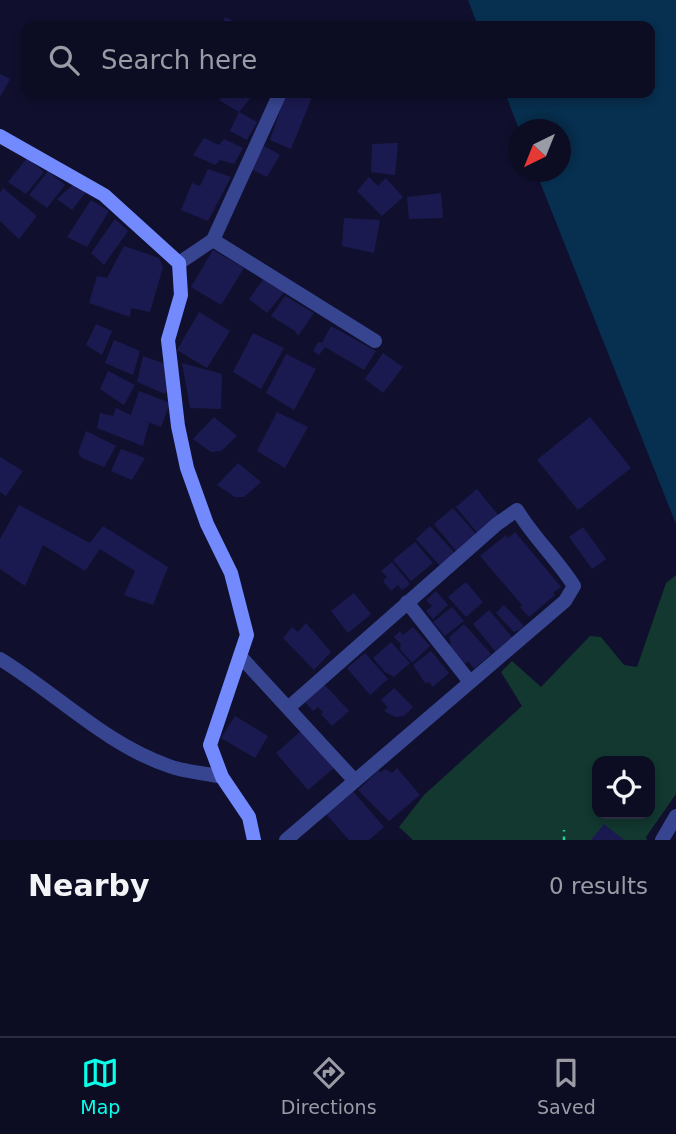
<!DOCTYPE html>
<style>
:root{--surface:#0c0c22;--page:#1a1a2f;--text:#f1f3f6;--muted:#9a9ba5;--line:#2c2c40;--accent:#08ffea}
body{margin:0;font-family:"DejaVu Sans",sans-serif;background:var(--page);color:var(--text)}
.controls{position:absolute;right:21px;bottom:21px;display:grid;overflow:hidden;border-radius:14px;box-shadow:0 4px 10px #0003}
.controls button{width:63px;height:63px;display:grid;place-items:center;padding:0;border:0;border-bottom:2px solid var(--line);background:var(--surface);color:var(--text);font:35px sans-serif}
.compass{position:absolute;left:508px;top:119px;width:63px;height:63px;border-radius:50%;background:var(--surface);box-shadow:0 4px 10px #0003;rotate:223deg}
.list{margin:0;padding:0;list-style:none}
h2{display:flex;justify-content:space-between;align-items:center;height:91px;margin:0;padding:0 28px;font-size:30px}
h2 small{font-size:23px;font-weight:400;color:var(--muted)}
.icon{flex:none;width:38px;height:38px;fill:none;stroke:currentColor;stroke-width:2;stroke-linecap:round;stroke-linejoin:round}
.map{position:relative;flex:none;width:676px;height:840px;overflow:hidden}
.search{position:absolute;background:var(--surface);box-shadow:0 4px 10px #0003;left:21px;right:21px;top:21px;height:77px;display:flex;align-items:center;gap:18px;box-sizing:border-box;padding:0 24px;border-radius:14px;color:var(--muted);font-size:26px}
.sheet{height:196px;background:var(--surface)}
nav{display:flex;justify-content:space-around;align-items:center;box-sizing:border-box;height:98px;border-top:2px solid var(--line);background:var(--surface);font-size:19px;color:var(--muted)}
nav a{display:grid;justify-items:center;gap:4px}
nav .on{color:var(--accent)}
.map>svg:first-child{display:block}
.green{fill:#123830;fill-rule:evenodd}
.water{fill:#072f4f}
.building{fill:#1b1a50}
.lines{fill:none;stroke-linecap:round;stroke-linejoin:round}
.path{stroke:#28c8a0;stroke-width:2.5;stroke-dasharray:3.5 5;stroke-linecap:butt}
.street{stroke:#374590;stroke-width:14}
.secondary{stroke:#738aff;stroke-width:14}
</style>
<div class="map">
<svg width="676" height="840" viewBox="0 0 676 840">
<rect width="100%" height="100%" fill="#10102e"/>
<!-- green -->
<path class="green" d="M 676,575 L 676,794 L 646,837 L 647,840 L 413,840 L 399,827 L 424,795 L 522,706 L 501,672 L 512,661 L 541,687 L 590,636 L 601,637 L 624,665 L 637,667 L 666,583 ZM 597,761 L 650,761 L 650,814 L 597,814 Z"/>
<!-- water -->
<path class="water" d="M 468,0 L 676,0 L 676,524 L 536,172 L 560,172 L 560,130 L 519,129 L 505,93 L 650,93 L 650,26 L 478,26 Z"/>
<!-- building -->
<path class="building" d="M 225,17 L 242,26 L 222,26 Z
M 0,74 L 10,79 L 0,97 Z
M 224,93 L 252,93 L 254,94 L 239,112 L 219,100 Z
M 286,93 L 303,93 L 312,97 L 291,149 L 270,140 Z
M 239,112 L 257,122 L 247,140 L 230,131 Z
M 204,138 L 219,145 L 224,139 L 243,148 L 234,164 L 220,160 L 215,165 L 193,155 Z
M 398,143 L 395,175 L 371,172 L 372,144 Z
M 264,146 L 280,155 L 267,177 L 251,169 Z
M 27,158 L 44,172 L 26,194 L 8,182 Z
M 208,169 L 231,177 L 208,221 L 181,210 L 192,183 L 200,186 Z
M 48,171 L 65,185 L 47,208 L 29,195 Z
M 369,177 L 378,186 L 386,178 L 403,197 L 382,216 L 357,191 Z
M 75,183 L 86,192 L 72,210 L 57,199 Z
M 3,188 L 37,216 L 19,239 L 0,221 L 0,193 Z
M 441,193 L 443,218 L 409,219 L 407,197 Z
M 91,200 L 109,211 L 87,247 L 67,237 Z
M 344,218 L 380,220 L 374,253 L 342,246 Z
M 115,219 L 128,231 L 104,265 L 91,253 Z
M 124,246 L 159,258 L 163,267 L 150,312 L 131,308 L 130,317 L 89,303 L 97,276 L 107,278 Z
M 213,250 L 244,268 L 221,305 L 191,287 Z
M 265,277 L 284,292 L 267,313 L 249,299 Z
M 285,296 L 314,313 L 298,336 L 295,331 L 271,316 Z
M 199,312 L 230,331 L 207,368 L 177,350 Z
M 96,324 L 112,331 L 102,355 L 86,345 Z
M 331,326 L 376,351 L 364,370 L 325,347 L 319,355 L 313,351 L 318,342 L 322,343 Z
M 253,333 L 284,348 L 261,389 L 233,372 Z
M 114,340 L 140,351 L 133,375 L 105,363 Z
M 383,353 L 403,367 L 383,393 L 365,379 Z
M 286,354 L 316,369 L 294,410 L 266,393 Z
M 143,356 L 168,365 L 170,388 L 165,394 L 137,382 Z
M 182,363 L 222,374 L 221,409 L 190,408 Z
M 108,371 L 135,385 L 124,405 L 100,389 Z
M 139,391 L 170,403 L 161,427 L 140,419 L 149,423 L 143,446 L 97,428 L 100,413 L 113,416 L 116,408 L 131,415 Z
M 277,412 L 308,427 L 285,468 L 257,451 Z
M 214,417 L 237,436 L 221,451 L 211,452 L 193,439 Z
M 590,417 L 631,468 L 578,510 L 537,460 Z
M 86,431 L 116,446 L 104,467 L 82,458 L 78,453 Z
M 121,449 L 145,458 L 132,480 L 111,471 Z
M 0,457 L 23,471 L 6,496 L 0,492 Z
M 238,463 L 261,482 L 244,497 L 235,497 L 217,485 Z
M 477,489 L 499,516 L 479,535 L 456,507 Z
M 19,505 L 90,543 L 103,526 L 168,567 L 153,605 L 124,595 L 135,571 L 100,549 L 85,571 L 43,545 L 25,586 L 0,569 L 0,539 Z
M 453,508 L 476,534 L 456,551 L 434,524 Z
M 430,526 L 455,553 L 440,566 L 416,539 Z
M 583,527 L 606,559 L 592,569 L 569,537 Z
M 515,532 L 561,587 L 553,593 L 555,595 L 529,617 L 520,607 L 522,605 L 480,556 L 506,535 L 508,538 Z
M 415,542 L 433,563 L 411,581 L 393,560 Z
M 392,562 L 410,584 L 402,590 L 398,585 L 391,591 L 383,581 L 387,577 L 381,571 Z
M 466,582 L 483,602 L 466,617 L 448,597 Z
M 436,591 L 448,605 L 433,619 L 426,611 L 432,606 L 426,600 Z
M 354,593 L 371,614 L 348,633 L 331,611 Z
M 504,605 L 524,626 L 519,630 L 514,632 L 496,613 Z
M 452,607 L 464,621 L 445,636 L 433,622 Z
M 489,610 L 512,637 L 495,651 L 473,624 Z
M 306,623 L 331,652 L 314,670 L 283,638 L 292,627 L 298,632 Z
M 464,624 L 491,654 L 474,669 L 468,661 L 465,664 L 449,645 L 451,643 L 449,637 Z
M 413,627 L 430,646 L 412,663 L 400,649 L 401,644 L 394,637 L 400,631 L 403,635 Z
M 391,642 L 410,663 L 394,677 L 385,672 L 373,658 Z
M 431,651 L 449,673 L 433,687 L 429,682 L 425,683 L 413,665 Z
M 365,653 L 388,679 L 370,695 L 347,668 Z
M 322,682 L 349,711 L 332,726 L 321,714 L 323,712 L 318,707 L 313,711 L 303,700 Z
M 394,688 L 413,707 L 404,716 L 395,717 L 384,711 L 388,707 L 381,700 Z
M 235,716 L 268,736 L 255,758 L 221,738 Z
M 301,731 L 334,768 L 308,790 L 276,753 Z
M 397,768 L 420,795 L 389,821 L 358,790 L 378,771 L 381,772 L 385,769 L 392,773 Z
M 351,789 L 384,827 L 369,840 L 349,840 L 325,813 Z
M 604,824 L 624,840 L 591,840 Z"/>
<g class="lines">
<!-- path -->
<path class="path" d="M 564,840 L 564,830"/>
<!-- street -->
<path class="street" d="M 213,240 L 375,341
M 179,263 L 213,240 L 280,93
M 407,602 L 470,682
M 240,656 L 355,781
M 0,659 C 56,693 105,744 169,766 C 185,772 205,773 222,777
M 286,840 L 565,601 L 574,586 C 557,559 533,537 517,510 L 497,524 L 288,708
M 662,840 L 676,816"/>
<!-- secondary -->
<path class="secondary" d="M 0,136 L 104,195 L 179,263 L 181,295 L 168,340 L 178,426 L 187,468 L 207,524 L 231,573 L 247,635 L 210,745 L 222,777 L 249,817 L 254,840"/>
</g>
</svg>
<div class="controls">
<button><svg class="icon" aria-label="locate" viewBox="0 0 24 24"><circle cx="12" cy="12" r="6"/><path d="M12 2v4M12 18v4M2 12h4M18 12h4"/></svg></button>
</div>
<svg class="compass" viewBox="-18 -18 36 36"><path d="M0-13l5 13h-10z" fill="#e53935"/><path d="M0 13l5-13h-10z" fill="#9a9ba5"/></svg>
<div class="search"><svg class="icon" aria-label="search" viewBox="0 0 24 24"><circle cx="10" cy="10" r="6"/><path d="M15 15l6 6"/></svg>Search here</div>
</div>
<section class="sheet">
<h2>Nearby<small>0 results</small></h2>
<ul class="list">
</ul>
</section>
<nav>
<a class="on"><svg class="icon" aria-label="map" viewBox="0 0 24 24"><path d="M3 6l6-2 6 2 6-2v14l-6 2-6-2-6 2zM9 4v14M15 6v14"/></svg>Map</a>
<a><svg class="icon" aria-label="directions" viewBox="0 0 24 24"><path d="M12 3l9 9-9 9-9-9zM9 14v-3h6M13 9l2 2-2 2"/></svg>Directions</a>
<a><svg class="icon" aria-label="saved" viewBox="0 0 24 24"><path d="M7 4h10v16l-5-4-5 4z"/></svg>Saved</a>
</nav>
